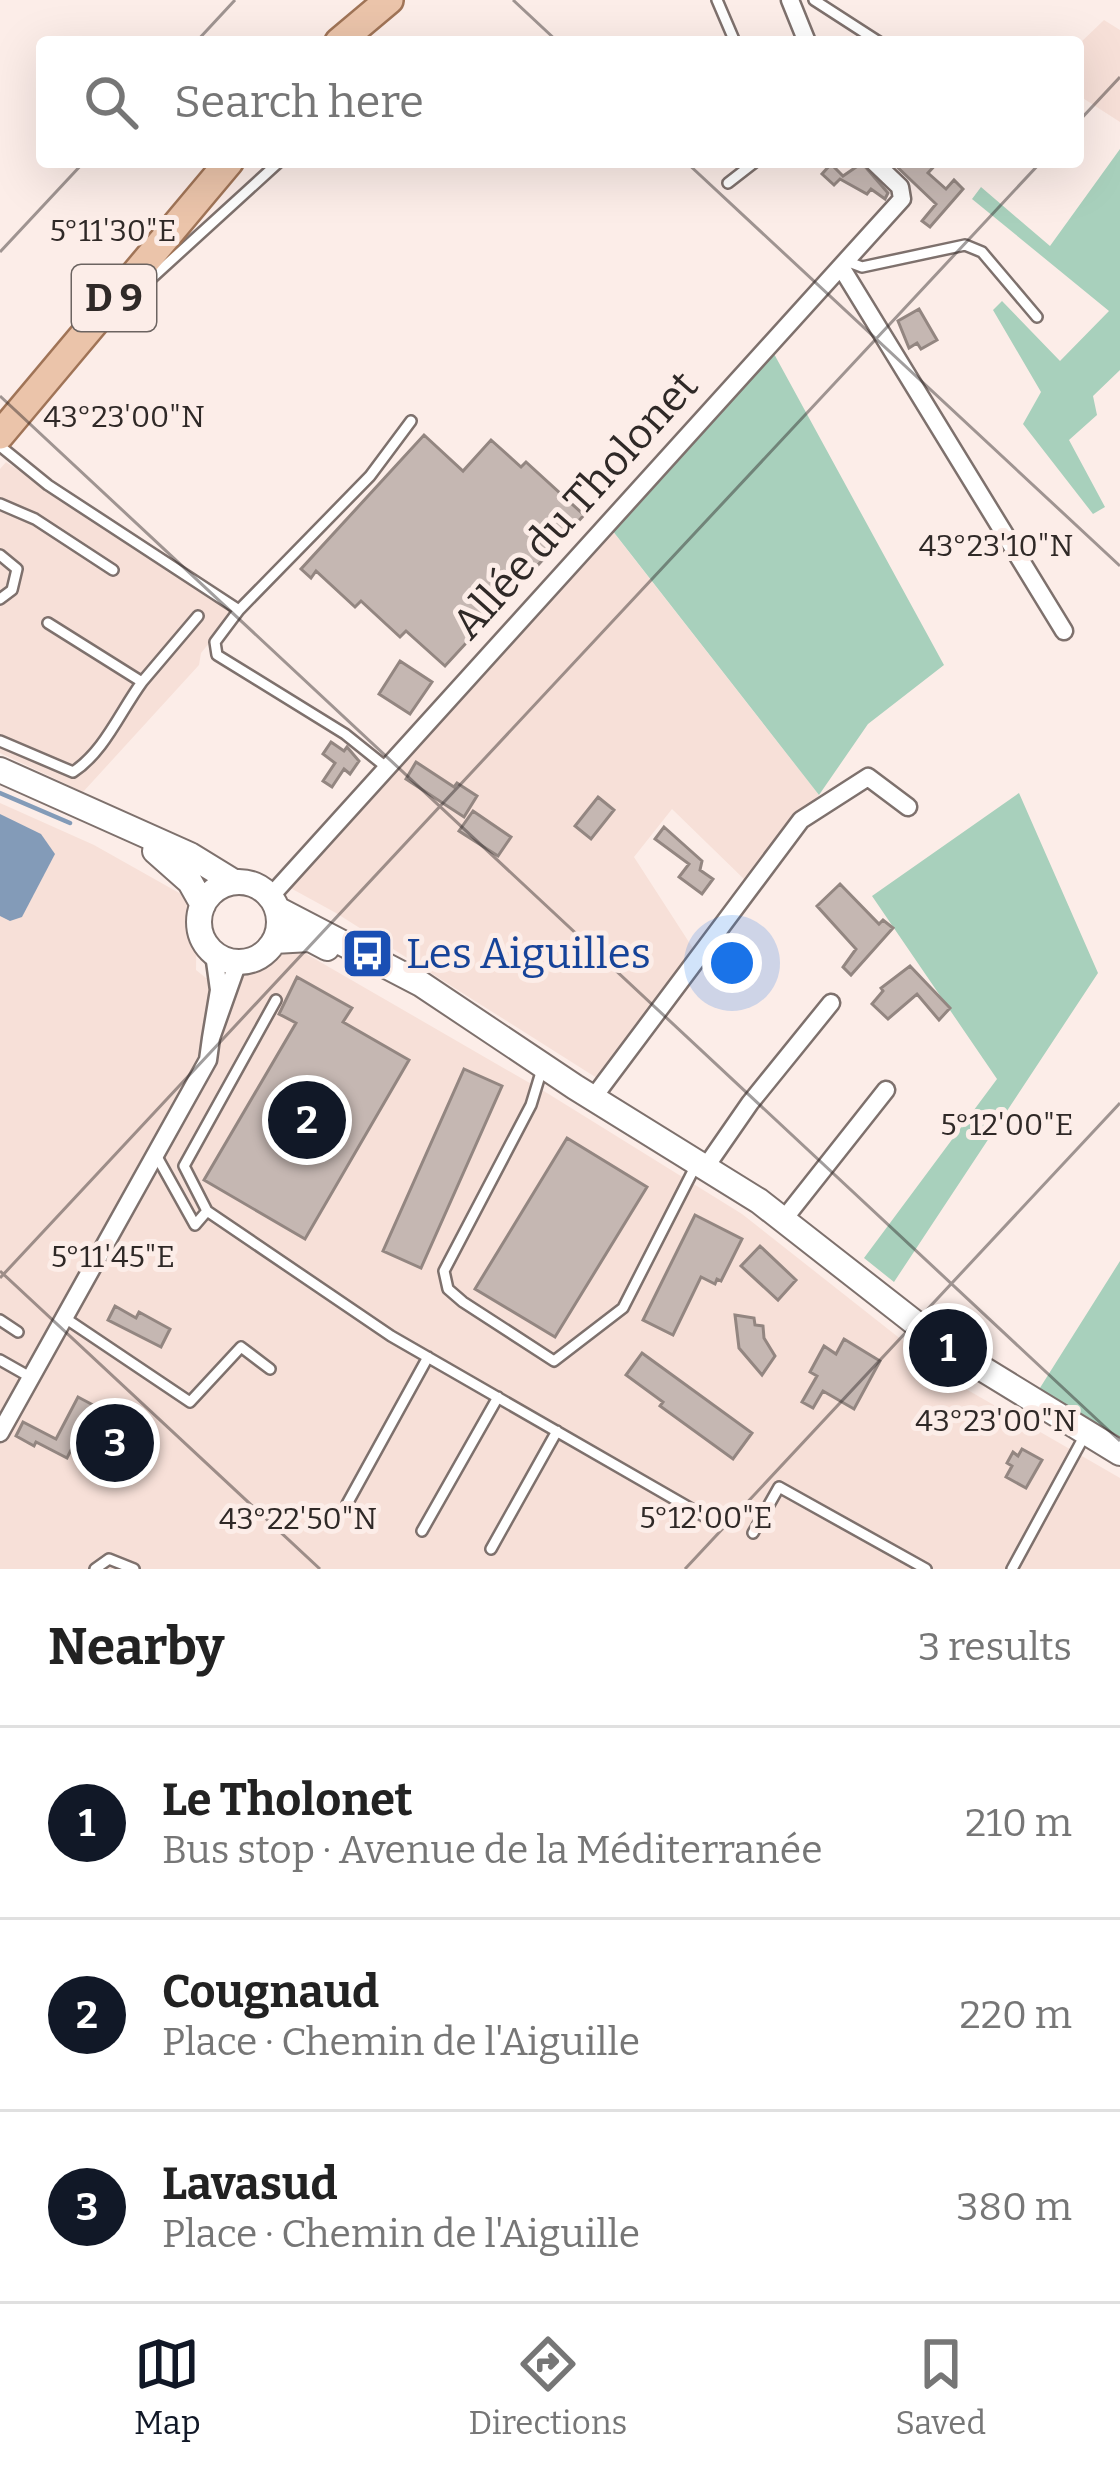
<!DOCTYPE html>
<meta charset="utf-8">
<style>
:root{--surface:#fff;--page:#f2f2f2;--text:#222;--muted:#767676;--line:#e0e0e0;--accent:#111827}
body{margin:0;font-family:Bitter,serif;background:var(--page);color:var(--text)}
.you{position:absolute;left:732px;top:963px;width:42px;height:42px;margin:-30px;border:9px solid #fff;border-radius:50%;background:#1a73e8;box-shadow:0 0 0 18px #1a73e833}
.badge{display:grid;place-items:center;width:78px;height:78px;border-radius:50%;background:var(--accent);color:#fff;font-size:39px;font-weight:700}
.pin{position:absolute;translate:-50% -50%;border:6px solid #fff;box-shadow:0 3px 12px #0006}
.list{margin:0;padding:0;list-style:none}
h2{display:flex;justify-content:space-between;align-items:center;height:156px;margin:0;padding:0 48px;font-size:51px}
h2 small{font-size:39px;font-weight:400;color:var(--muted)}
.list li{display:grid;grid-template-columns:78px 1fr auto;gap:36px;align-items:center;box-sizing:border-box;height:192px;padding:0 48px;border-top:3px solid var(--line)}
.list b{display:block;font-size:45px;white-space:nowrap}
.list p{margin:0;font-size:39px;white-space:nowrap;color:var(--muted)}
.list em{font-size:39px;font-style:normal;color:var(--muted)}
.icon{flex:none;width:66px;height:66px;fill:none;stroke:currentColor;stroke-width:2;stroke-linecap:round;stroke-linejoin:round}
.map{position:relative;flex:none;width:1120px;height:1569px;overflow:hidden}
.search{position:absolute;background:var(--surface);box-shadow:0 12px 48px #0002;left:36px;right:36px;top:36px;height:132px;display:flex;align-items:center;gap:30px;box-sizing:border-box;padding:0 42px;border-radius:12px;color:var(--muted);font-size:45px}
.sheet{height:732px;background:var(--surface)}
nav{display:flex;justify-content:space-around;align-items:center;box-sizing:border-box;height:168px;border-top:3px solid var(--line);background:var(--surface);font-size:33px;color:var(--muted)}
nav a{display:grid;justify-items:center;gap:6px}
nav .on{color:var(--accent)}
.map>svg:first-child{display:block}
.built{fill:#f7e0d8}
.green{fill:#a8d0bc}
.water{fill:#839bb8}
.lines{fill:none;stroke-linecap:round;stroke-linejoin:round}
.stream{stroke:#839bb8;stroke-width:4.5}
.building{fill:#c5b7b2;stroke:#938681;stroke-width:3}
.service-casing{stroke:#7e716d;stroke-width:14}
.minor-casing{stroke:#7e716d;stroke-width:21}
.secondary-casing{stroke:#7e716d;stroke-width:28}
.primary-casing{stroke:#a07457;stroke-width:32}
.service{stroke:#fff;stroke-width:9}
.minor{stroke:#fff;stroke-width:16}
.secondary{stroke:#fff;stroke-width:24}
.primary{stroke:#ebc4aa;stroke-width:27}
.ticks{fill:none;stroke:#2f2927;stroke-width:3;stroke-opacity:0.45}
.labels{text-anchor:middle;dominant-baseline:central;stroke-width:10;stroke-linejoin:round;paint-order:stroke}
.shield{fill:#fcede8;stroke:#6c6461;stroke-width:3}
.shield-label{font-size:39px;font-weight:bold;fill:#2f2927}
.street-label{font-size:42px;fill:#2f2927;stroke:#fcede8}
.transit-label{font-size:42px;fill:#164399;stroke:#fcede8;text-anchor:start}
.ticks-label{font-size:30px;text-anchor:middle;fill:#2f2927;stroke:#fcede8;stroke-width:10;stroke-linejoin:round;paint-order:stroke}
</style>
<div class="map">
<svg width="1120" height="1569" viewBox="0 0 1120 1569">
<rect width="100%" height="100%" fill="#fcede8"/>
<!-- built -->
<path class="built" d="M 1104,20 L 1120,30 L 1120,122 L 1078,95 L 1078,45 Z
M 6,462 L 234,613 L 201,653 L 199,665 L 83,792 L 0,753 L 0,469 Z
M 607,524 L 819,795 L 746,881 L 672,809 L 634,857 L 696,953 L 600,1080 L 336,913 L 285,885 Z
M 0,803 L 94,845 L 197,903 L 196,970 L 206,978 L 240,976 L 296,948 L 547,1093 L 742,1214 L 959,1385 L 1120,1478 L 1120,1569 L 0,1569 Z"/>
<!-- green -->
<path class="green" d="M 1120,149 L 1120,370 L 1093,396 L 1097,415 L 1069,440 L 1105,507 L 1093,514 L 1023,424 L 1041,392 L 993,310 L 1002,301 L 1060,361 L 1109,311 L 972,199 L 981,187 L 1050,246 Z
M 773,352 L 944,665 L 868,724 L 819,795 L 612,530 Z
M 1019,793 L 1098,973 L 894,1282 L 864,1258 L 997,1079 L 872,896 Z
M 1120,1261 L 1120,1440 L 1038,1391 Z"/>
<!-- water -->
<path class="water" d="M 0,814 L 41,834 L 55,854 L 22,917 L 10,921 L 0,916 Z"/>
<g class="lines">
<!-- stream -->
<path class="stream" d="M 0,793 L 70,823"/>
</g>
<!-- building -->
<path class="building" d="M 892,162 L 938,162 L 928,173 L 946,189 L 954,180 L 963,189 L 930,227 L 922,221 L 936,204 Z
M 862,163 L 888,193 L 885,199 L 871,189 L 867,194 L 840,179 L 834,185 L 822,174 L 831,164 L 843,176 Z
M 919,309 L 937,340 L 921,349 L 917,343 L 909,348 L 898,321 Z
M 424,435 L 463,471 L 491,440 L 521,467 L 526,462 L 584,515 L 445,666 L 406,631 L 400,637 L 361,601 L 355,607 L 316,571 L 311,578 L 301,569 Z
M 400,661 L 432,682 L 410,714 L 379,694 Z
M 331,742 L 344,751 L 347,747 L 359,761 L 350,774 L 344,769 L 332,787 L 323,781 L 335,763 L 323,754 Z
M 416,762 L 454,787 L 457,783 L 477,796 L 464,817 L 406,779 Z
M 598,797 L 614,810 L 591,839 L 575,826 Z
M 473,811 L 511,837 L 498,856 L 459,831 Z
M 664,827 L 702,861 L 700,870 L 713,879 L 702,894 L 679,877 L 689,864 L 655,839 Z
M 840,884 L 879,924 L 883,920 L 893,928 L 851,975 L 843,967 L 856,949 L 817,906 Z
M 910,966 L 950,1008 L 939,1020 L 917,994 L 888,1019 L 872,1004 L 883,991 L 881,988 Z
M 297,977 L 352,1008 L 343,1022 L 409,1060 L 305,1239 L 204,1180 L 296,1023 L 279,1014 Z
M 464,1069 L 502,1086 L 421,1268 L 383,1251 Z
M 567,1138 L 647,1187 L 555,1337 L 475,1289 Z
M 695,1215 L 742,1239 L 721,1281 L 717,1279 L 715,1284 L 701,1277 L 673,1335 L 643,1320 Z
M 760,1246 L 796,1280 L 778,1300 L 741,1266 Z
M 115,1306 L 136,1318 L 139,1312 L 170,1329 L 161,1347 L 108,1320 Z
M 735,1315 L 754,1318 L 755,1325 L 763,1326 L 764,1338 L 775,1356 L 762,1375 L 739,1348 Z
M 844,1339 L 880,1361 L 854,1409 L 823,1391 L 813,1408 L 802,1402 L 817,1376 L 810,1372 L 824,1346 L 836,1354 Z
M 642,1353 L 752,1433 L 733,1459 L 660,1406 L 663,1402 L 626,1375 Z
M 78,1397 L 157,1439 L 135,1480 L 72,1448 L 67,1458 L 36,1442 L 34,1446 L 16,1436 L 23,1422 L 56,1439 Z
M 1022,1449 L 1042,1460 L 1026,1488 L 1006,1477 L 1012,1466 L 1007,1463 L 1013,1452 L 1018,1456 Z"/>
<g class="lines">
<defs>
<path id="service" d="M 717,0 L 735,42
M 814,0 L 879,42
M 728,183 L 755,162
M 846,261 L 862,267 L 965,245 L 982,252 L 1037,317
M 131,297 L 279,162
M 0,446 L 48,485 L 239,610 L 215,642 L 217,655 L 345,734 L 386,767
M 0,504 L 35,519 L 113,570
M 0,555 L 17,569 L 12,590 L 0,599
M 239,610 L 370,476 L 411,421
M 142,682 L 198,616
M 0,741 L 73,772 C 104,752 120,712 142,682 L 48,623
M 542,1069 L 531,1105 L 444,1271 L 448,1289 L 463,1302 L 554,1361 L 623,1308 L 696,1165
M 156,1155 L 195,1225 L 207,1211 L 184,1166 L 276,1000
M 207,1211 L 391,1336 L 709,1519
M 62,1316 L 190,1402 L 241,1347 L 270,1369
M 0,1320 L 18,1332
M 0,1360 L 30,1377
M 347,1504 L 428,1357
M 422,1531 L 498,1397
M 753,1533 L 779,1487 L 926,1569
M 491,1549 L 557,1431
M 95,1569 L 109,1559 L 134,1569
M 1012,1569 L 1086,1433"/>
<path id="minor" d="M 790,0 L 807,42
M 841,267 L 1064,631
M 270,897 L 902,199 L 900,187 L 874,162
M 214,954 L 219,990 L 211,1038 L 238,962
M 593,1098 L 801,820 L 868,777 L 908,807
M 705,1168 L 750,1103 L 831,1003
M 784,1219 L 886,1090
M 0,1433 L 208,1060 L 211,1038"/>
<path id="secondary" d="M 0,770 L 190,855 L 234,882
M 155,851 L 190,882 L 203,905
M199 922a40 40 0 1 1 80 0a40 40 0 1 1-80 0Z
M 277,909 L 421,984 L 575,1087 L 759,1201 L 942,1344 L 1120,1453
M 274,941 L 310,939 L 327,948"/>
<path id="primary" d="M 339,42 L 389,0
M 0,435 L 229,162"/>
</defs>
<!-- service casing -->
<use href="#service" class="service-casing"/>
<!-- minor casing -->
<use href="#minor" class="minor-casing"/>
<!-- secondary casing -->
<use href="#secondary" class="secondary-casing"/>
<!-- primary casing -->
<use href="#primary" class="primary-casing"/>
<!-- service -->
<use href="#service" class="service"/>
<!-- minor -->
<use href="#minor" class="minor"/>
<!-- secondary -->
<use href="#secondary" class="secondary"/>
<!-- primary -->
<use href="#primary" class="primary"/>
</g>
<!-- ticks -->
<path class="ticks" d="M 513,0 L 558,42M 196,42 L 235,0M 1078,122 L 1120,77M 686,162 L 1120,566M 0,252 L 84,162M 0,396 L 1120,1441M 0,1271 L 320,1569M 0,1278 L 1041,162M 685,1569 L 1120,1103"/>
<!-- icons -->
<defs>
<symbol id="bus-square" viewBox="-11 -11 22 22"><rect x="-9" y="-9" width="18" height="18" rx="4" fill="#1a4fb4" stroke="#fcede8"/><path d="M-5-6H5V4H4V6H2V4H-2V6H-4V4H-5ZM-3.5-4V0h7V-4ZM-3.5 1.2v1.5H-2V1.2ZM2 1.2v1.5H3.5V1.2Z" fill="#fff"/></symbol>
</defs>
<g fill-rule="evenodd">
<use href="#bus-square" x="338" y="924" width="59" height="59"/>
</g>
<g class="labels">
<!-- shield labels -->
<rect class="shield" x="72" y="265" width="84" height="66" rx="9"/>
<g class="shield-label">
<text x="114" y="298">D 9</text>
</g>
<!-- street labels -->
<g class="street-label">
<text transform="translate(575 505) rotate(-48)">Allée du Tholonet</text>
</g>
<!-- transit labels -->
<g class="transit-label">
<text x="406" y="954">Les Aiguilles</text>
</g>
</g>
<g class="ticks-label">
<text x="113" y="241">5°11'30"E</text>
<text x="124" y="427">43°23'00"N</text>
<text x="996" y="556">43°23'10"N</text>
<text x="1007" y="1135">5°12'00"E</text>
<text x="113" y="1267">5°11'45"E</text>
<text x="996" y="1431">43°23'00"N</text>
<text x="706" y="1528">5°12'00"E</text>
<text x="298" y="1529">43°22'50"N</text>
</g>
</svg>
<div class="you"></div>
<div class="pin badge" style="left:948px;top:1348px">1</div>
<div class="pin badge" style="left:307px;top:1120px">2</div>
<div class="pin badge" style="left:115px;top:1443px">3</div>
<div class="search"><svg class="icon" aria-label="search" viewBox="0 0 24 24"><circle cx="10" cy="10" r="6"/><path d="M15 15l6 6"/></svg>Search here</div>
</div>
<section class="sheet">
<h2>Nearby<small>3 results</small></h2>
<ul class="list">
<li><span class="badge">1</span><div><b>Le Tholonet</b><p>Bus stop · Avenue de la Méditerranée</p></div><em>210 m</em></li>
<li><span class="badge">2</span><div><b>Cougnaud</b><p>Place · Chemin de l'Aiguille</p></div><em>220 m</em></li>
<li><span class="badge">3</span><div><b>Lavasud</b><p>Place · Chemin de l'Aiguille</p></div><em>380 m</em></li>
</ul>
</section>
<nav>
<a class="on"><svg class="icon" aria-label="map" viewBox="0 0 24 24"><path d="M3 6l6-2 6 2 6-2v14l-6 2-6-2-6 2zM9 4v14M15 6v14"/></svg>Map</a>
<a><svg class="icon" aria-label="directions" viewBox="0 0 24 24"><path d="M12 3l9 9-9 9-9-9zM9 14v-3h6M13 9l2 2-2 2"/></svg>Directions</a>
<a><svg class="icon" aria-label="saved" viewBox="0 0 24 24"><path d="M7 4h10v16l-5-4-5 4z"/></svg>Saved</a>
</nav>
